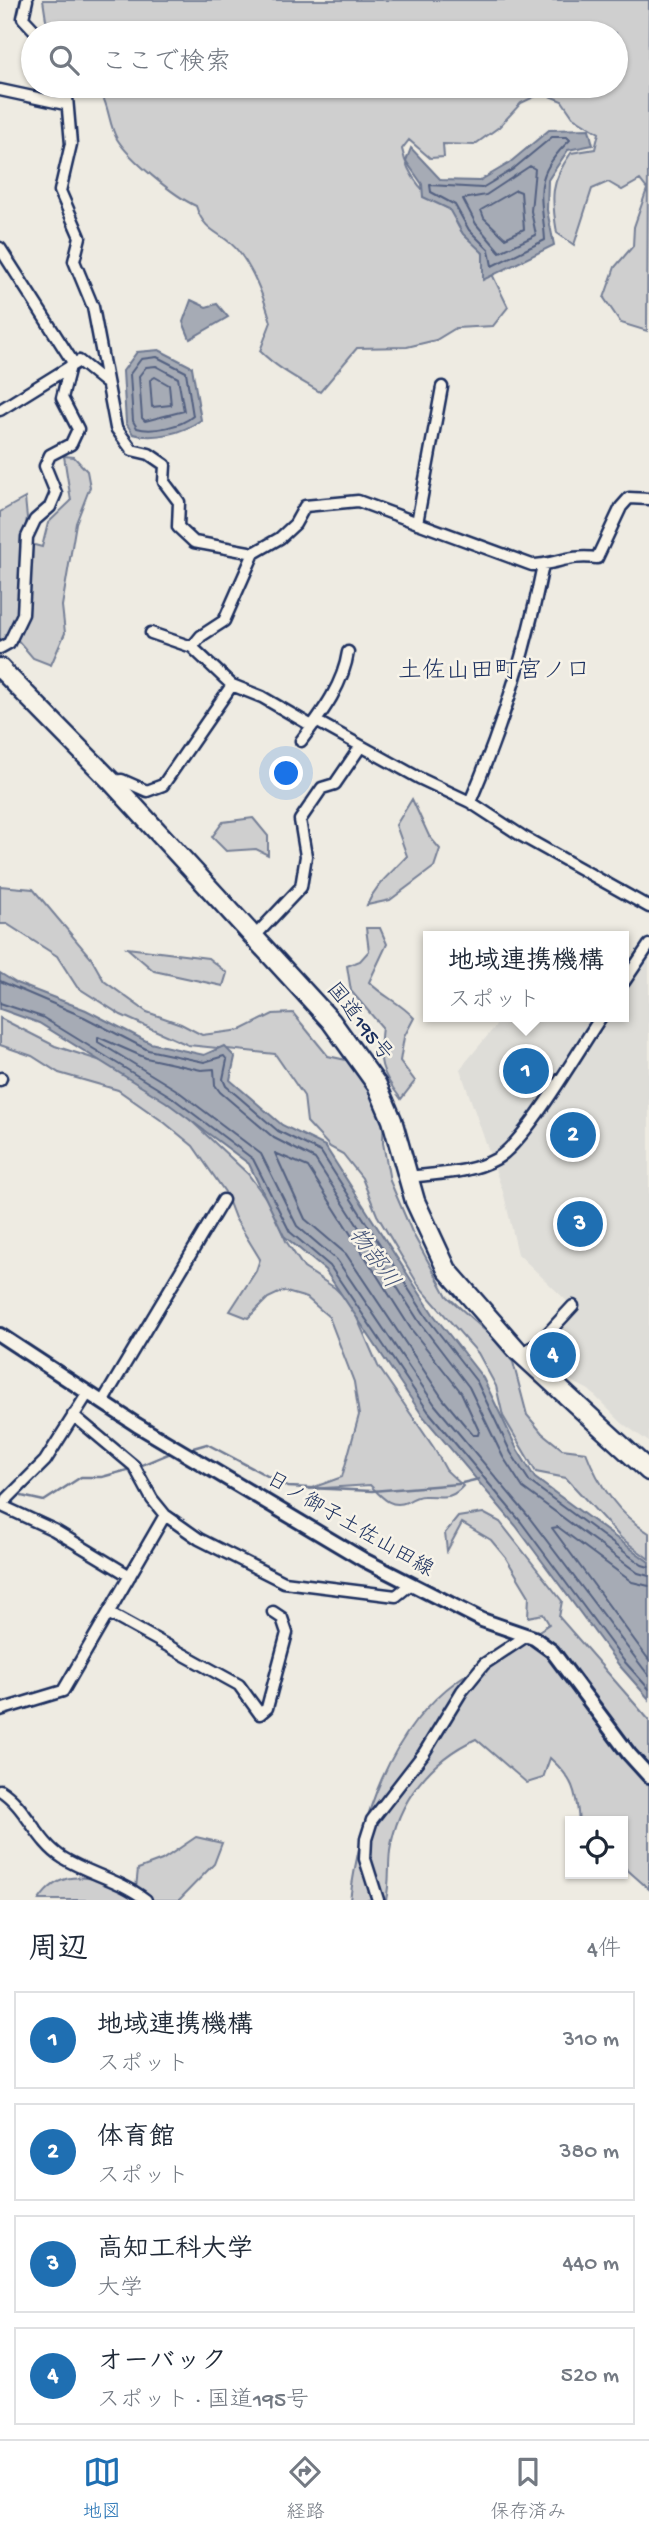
<!DOCTYPE html>
<html lang="ja">
<meta charset="utf-8">
<style>
:root{--surface:#fff;--page:#f6f6f7;--text:#1f2937;--muted:#747a83;--line:#e0e1e3;--accent:#1f6fb2}
body{margin:0;font-family:"Gochi Hand","Klee One",sans-serif;background:var(--page);color:var(--text)}
.controls{position:absolute;right:21px;bottom:21px;display:grid;overflow:hidden;border-radius:0px;box-shadow:0 2px 5px #0004}
.controls button{width:63px;height:63px;display:grid;place-items:center;padding:0;border:0;border-bottom:2px solid var(--line);background:var(--surface);color:var(--text);font:35px sans-serif}
.you{position:absolute;left:287px;top:774px;width:24px;height:24px;margin:-18px;border:5px solid #fff;border-radius:50%;background:#1a73e8;box-shadow:0 0 0 10px #1a73e833}
.badge{display:grid;place-items:center;width:46px;height:46px;border-radius:50%;background:var(--accent);color:#fff;font-size:23px;font-weight:700}
.pin{position:absolute;translate:-50% -50%;border:4px solid #fff;box-shadow:0 2px 7px #0006}
.popup{position:absolute;left:423px;top:931px;width:206px;height:91px;box-sizing:border-box;display:grid;place-content:center;border-radius:0px;background:var(--surface);filter:drop-shadow(0 2px 5px #0005);font-size:23px;white-space:nowrap;color:var(--muted)}
.popup b{font-size:26px;color:var(--text)}
.popup::after{content:'';position:absolute;left:50%;top:100%;margin-left:-14px;border:14px solid transparent;border-top-color:var(--surface)}
.list{margin:0;padding:0;list-style:none}
h2{display:flex;justify-content:space-between;align-items:center;height:91px;margin:0;padding:0 28px;font-size:30px}
h2 small{font-size:23px;font-weight:400;color:var(--muted)}
.list li{display:grid;grid-template-columns:46px 1fr auto;gap:21px;align-items:center;box-sizing:border-box;height:98px;margin:0 14px 14px;padding:0 14px;border:2px solid var(--line);border-radius:0px}
.list b{display:block;font-size:26px;white-space:nowrap}
.list p{margin:0;font-size:23px;white-space:nowrap;color:var(--muted)}
.list em{font-size:23px;font-style:normal;color:var(--muted)}
.icon{flex:none;width:38px;height:38px;fill:none;stroke:currentColor;stroke-width:2;stroke-linecap:round;stroke-linejoin:round}
.map{position:relative;flex:none;width:649px;height:1900px;overflow:hidden}
.search{position:absolute;background:var(--surface);box-shadow:0 2px 5px #0004;left:21px;right:21px;top:21px;height:77px;display:flex;align-items:center;gap:18px;box-sizing:border-box;padding:0 24px;border-radius:38px;color:var(--muted);font-size:26px}
.sheet{height:539px;background:var(--surface)}
nav{display:flex;justify-content:space-around;align-items:center;box-sizing:border-box;height:98px;border-top:2px solid var(--line);background:var(--surface);font-size:19px;color:var(--muted)}
nav a{display:grid;justify-items:center;gap:4px}
nav .on{color:var(--accent)}
.map>svg:first-child{display:block}
.built{fill:#deddd8}
.green{fill:#cfcfcf;stroke:#757f96;stroke-width:2}
.water{fill:#a6abb5;stroke:#6e7992;stroke-width:2}
.lines{fill:none;stroke-linecap:round;stroke-linejoin:round}
.shore{stroke:#536181;stroke-width:2}
.stream{stroke:#6e7992;stroke-width:2.5}
.street-casing{stroke:#1b2f5e;stroke-width:15}
.secondary-casing{stroke:#1b2f5e;stroke-width:18}
.highway-casing{stroke:#1b2f5e;stroke-width:23}
.street{stroke:#f7f3e8;stroke-width:10}
.secondary{stroke:#f7f3e8;stroke-width:12}
.highway{stroke:#f7f3e8;stroke-width:18}
.labels{text-anchor:middle;dominant-baseline:central;stroke-width:5;stroke-linejoin:round;paint-order:stroke}
.street-label{font-size:21px;fill:#1b2f5e;stroke:#f7f3e8}
.water-label{font-size:23px;font-style:italic;fill:#455478;stroke:#f7f3e8}
.quarter-label{font-size:24px;fill:#1b2f5e;stroke:#f7f3e8}
</style>
<div class="map">
<svg width="649" height="1900" viewBox="0 0 649 1900">
<rect width="100%" height="100%" fill="#eeebe2"/>
<filter id="ink" filterUnits="userSpaceOnUse"><feTurbulence type="fractalNoise" baseFrequency=".0143" numOctaves="2"/><feDisplacementMap in="SourceGraphic" scale="14" xChannelSelector="R" yChannelSelector="G"/><feConvolveMatrix kernelMatrix="1 2 1 2 8 2 1 2 1" color-interpolation-filters="sRGB"/></filter>
<g filter="url(#ink)">
<!-- built -->
<path class="built" d="M 649,953 L 649,1442 L 622,1423 L 589,1390 L 555,1373 L 528,1355 L 570,1304 L 518,1254 L 504,1195 L 460,1069 L 503,1017 L 582,1017 L 596,1032 L 607,1017 L 624,1017 L 624,991 Z"/>
<!-- green -->
<path class="green" d="M 43,0 L 649,0 L 647,331 L 621,323 L 604,298 L 615,267 L 633,246 L 634,227 L 647,189 L 640,180 L 622,190 L 608,182 L 592,189 L 574,245 L 557,233 C 551,198 550,182 571,153 L 595,149 L 599,133 L 573,117 L 562,101 L 542,93 L 521,103 L 499,127 L 474,145 L 443,144 L 444,157 L 430,158 L 409,140 L 402,149 C 408,178 425,198 453,211 C 456,229 466,240 482,248 L 486,274 L 493,276 L 508,307 L 493,326 L 456,328 L 436,340 L 407,347 L 357,348 L 320,392 C 298,379 278,369 260,351 L 271,322 C 264,298 255,272 239,252 C 223,231 205,235 196,206 C 174,196 130,160 117,139 C 107,122 110,99 94,86 L 616,86 L 616,33 L 56,33 L 46,20 Z
M 64,456 L 74,457 L 87,471 L 90,487 L 76,523 L 62,606 L 65,633 L 51,665 L 33,658 L 16,638 L 0,640 L 0,512 L 25,498 L 27,518 L 23,542 L 42,547 L 48,523 L 71,501 Z
M 412,799 L 429,836 L 440,849 L 434,867 L 390,900 L 367,905 C 377,882 390,875 407,856 L 396,825 Z
M 253,818 L 268,836 L 268,855 L 256,849 L 226,851 L 212,837 L 223,822 Z
M 0,886 L 33,889 L 91,958 L 104,981 L 147,1012 L 181,1024 L 202,1035 L 241,1030 L 273,1014 L 293,1013 L 328,1056 L 355,1062 L 384,1112 L 383,1143 L 390,1181 L 412,1232 L 447,1296 L 490,1335 L 513,1362 L 527,1415 L 542,1433 L 562,1449 L 586,1452 C 598,1484 619,1515 649,1533 L 649,1559 L 621,1538 L 566,1478 L 536,1472 L 503,1416 L 496,1386 L 478,1353 L 419,1286 L 377,1215 L 362,1178 L 343,1154 L 330,1147 L 307,1122 L 304,1096 L 275,1054 L 188,1045 L 121,1015 L 77,987 L 57,956 L 7,924 L 0,924 Z
M 366,928 L 380,928 L 387,944 L 369,982 C 383,997 400,1002 414,1018 L 404,1037 L 400,1061 L 415,1081 L 401,1099 C 380,1072 378,1061 382,1027 L 351,991 L 347,966 L 360,961 L 369,951 Z
M 127,948 L 208,958 L 227,973 L 223,986 L 154,971 Z
M 0,1018 L 55,1046 L 123,1068 L 184,1114 L 248,1174 L 271,1205 L 286,1241 L 304,1268 L 335,1288 L 351,1304 L 378,1366 L 434,1448 L 446,1470 L 463,1486 C 449,1502 441,1495 423,1496 C 418,1496 412,1499 407,1502 C 390,1509 381,1496 370,1485 L 309,1489 L 342,1477 L 359,1415 L 354,1382 L 329,1317 L 307,1298 L 283,1291 L 268,1298 L 248,1318 L 230,1311 L 256,1271 L 260,1259 L 235,1218 L 225,1192 L 193,1146 L 165,1123 L 118,1090 L 59,1073 L 32,1056 L 0,1045 Z
M 483,1513 L 500,1522 L 562,1601 L 559,1617 L 649,1720 L 649,1889 L 623,1866 L 623,1821 L 579,1821 C 576,1790 573,1779 550,1758 L 543,1778 L 527,1783 L 476,1739 C 431,1759 397,1802 390,1851 C 388,1868 390,1883 386,1900 L 350,1900 C 360,1820 389,1730 458,1680 C 487,1659 520,1645 549,1624 L 543,1614 L 528,1617 L 529,1596 L 506,1558 L 491,1540 L 462,1523 L 447,1551 L 445,1533 L 458,1517 Z
M 196,1837 L 222,1843 L 214,1864 L 179,1900 L 39,1900 C 64,1862 98,1882 136,1888 L 138,1869 L 162,1860 Z"/>
<!-- water -->
<path class="water" d="M 589,129 L 593,145 L 568,150 L 548,180 L 547,210 L 554,245 L 483,280 L 483,253 L 463,234 L 449,209 L 423,197 L 422,184 L 406,161 L 411,148 L 441,180 L 479,181 L 508,164 L 549,130 Z
M 191,300 L 206,307 L 217,304 L 228,317 L 190,339 L 183,322 Z
M 159,350 L 192,367 L 201,420 C 183,433 154,440 133,434 L 126,423 L 123,371 L 137,352 Z
M 0,973 L 16,983 L 86,1010 L 150,1043 L 204,1055 L 224,1046 L 235,1057 L 230,1080 L 282,1125 L 325,1146 L 433,1314 L 483,1378 L 517,1449 L 535,1478 L 649,1562 L 649,1699 L 619,1665 L 516,1526 L 422,1415 L 325,1270 L 284,1236 L 249,1164 L 166,1102 L 39,1023 L 0,1009 Z"/>
<g class="lines">
<!-- shore -->
<path class="shore" d="M 552,137 L 567,137 L 570,140 C 531,177 542,193 545,240 L 492,266 L 489,250 L 469,230 L 455,205 L 431,192 L 430,185 L 482,188 L 512,170 Z
M 530,166 L 535,169 L 531,211 L 536,235 L 500,252 L 476,224 L 463,199 L 486,195 Z
M 516,190 L 521,192 L 524,229 L 505,238 L 484,218 L 481,210 Z
M 157,357 L 186,372 L 193,416 C 182,426 152,433 137,428 L 133,421 L 130,374 L 141,359 Z
M 156,366 L 178,378 L 184,411 L 145,421 L 142,418 L 139,376 L 146,367 Z
M 155,377 L 169,385 L 171,405 L 152,407 L 150,380 Z
M 0,981 L 84,1017 L 148,1050 L 204,1062 L 224,1056 L 227,1060 L 223,1079 L 226,1086 L 278,1131 L 321,1152 L 427,1318 L 477,1382 L 511,1453 L 530,1482 L 642,1565 L 649,1567
M 0,1003 L 42,1017 L 170,1096 L 253,1159 L 290,1232 L 330,1266 L 428,1411 L 521,1522 L 624,1661 L 649,1689
M 275,1153 L 308,1167 L 411,1329 L 461,1392 L 479,1431 L 478,1435 L 473,1435 L 443,1399 L 346,1254 L 305,1219 Z
M 649,1576 L 638,1573 L 523,1488 L 503,1457 L 469,1387 L 420,1323 L 315,1159 L 274,1138 L 220,1092 L 215,1085 L 214,1069 L 201,1070 L 146,1058 L 98,1037 L 98,1042 L 175,1089 L 261,1154 L 297,1226 L 337,1260 L 435,1405 L 528,1516 L 649,1676
M 649,1586 L 632,1582 L 558,1527 L 552,1528 L 649,1660"/>
<!-- stream -->
<path class="stream" d="M 186,1450 L 207,1444 L 288,1487 L 372,1491 L 458,1484 L 479,1479
M 137,1467 L 173,1452
M 17,1495 L 44,1501 L 81,1477 L 102,1477 L 131,1469"/>
<defs>
<path id="street" d="M 27,0 L 23,18 L 37,33
M 66,86 L 71,144 L 60,191 L 80,237 L 74,261 L 93,307 L 116,428 L 132,450 L 149,454 L 165,465 L 164,482 L 179,502 L 178,527 L 194,542 L 254,553
M 0,90 L 65,104
M 0,248 L 74,364
M 0,410 L 79,361 L 105,382
M 417,523 L 442,387
M 151,633 L 192,647 L 232,685 L 262,697 L 312,726
M 192,647 L 201,636 L 224,621 L 254,553 L 280,538 L 295,524 L 305,506 L 358,501 L 532,565 C 556,565 568,554 597,558 L 621,507 L 629,498 L 649,499
M 0,648 L 9,643 L 23,614 L 27,537 L 35,520 L 50,507 L 56,493 L 45,466 L 50,455 L 71,444 L 78,429 L 62,398 L 70,366
M 316,721 L 419,778 L 470,802 L 522,836 L 649,907
M 301,741 C 321,714 343,686 348,652
M 111,781 L 122,780 L 147,791 L 163,785 L 232,685
M 470,802 C 503,725 527,647 543,565
M 255,936 L 301,887 L 306,856 L 300,820 L 322,788 L 335,784 L 361,746
M 624,982 L 649,945
M 0,1080 L 1,1078
M 408,1177 C 437,1173 469,1174 496,1159 C 526,1142 579,1049 601,1017
M 520,1354 L 538,1344 L 573,1306
M 103,1401 L 223,1200
M 73,1415 L 134,1466 L 152,1499 L 165,1515 L 199,1539 L 284,1582 L 396,1596 L 411,1584
M 0,1505 L 54,1530 L 130,1576
M 0,1506 L 45,1461 L 88,1393
M 110,1614 L 239,1685 L 260,1714 L 267,1708 L 287,1633 L 282,1618 L 273,1612
M 0,1710 L 63,1691 L 165,1515
M 0,1790 C 27,1807 36,1841 63,1858 C 89,1874 121,1880 146,1900
M 378,1900 L 365,1859 L 366,1839 L 372,1820 L 424,1753 L 462,1691 L 484,1664 L 528,1635"/>
<path id="secondary" d="M 0,1335 L 137,1425 L 364,1560 L 482,1620 L 534,1638 L 552,1651 L 629,1754 L 649,1776"/>
<path id="highway" d="M 0,668 L 111,781 L 331,1021 L 377,1085 L 392,1120 L 415,1201 L 447,1270 L 517,1350 L 649,1471"/>
</defs>
<!-- street casing -->
<use href="#street" class="street-casing"/>
<!-- secondary casing -->
<use href="#secondary" class="secondary-casing"/>
<!-- highway casing -->
<use href="#highway" class="highway-casing"/>
<!-- street -->
<use href="#street" class="street"/>
<!-- secondary -->
<use href="#secondary" class="secondary"/>
<!-- highway -->
<use href="#highway" class="highway"/>
</g>
</g>
<g class="labels">
<!-- street labels -->
<g class="street-label">
<text transform="translate(358 1023) rotate(52)">国道195号</text>
<text transform="translate(349 1526) rotate(30)">日ノ御子土佐山田線</text>
</g>
<!-- water labels -->
<g class="water-label">
<text transform="translate(373 1259) rotate(54)">物部川</text>
</g>
<!-- quarter labels -->
<g class="quarter-label">
<text x="494" y="672">土佐山田町宮ノ口</text>
</g>
</g>
</svg>
<div class="controls">
<button><svg class="icon" aria-label="locate" viewBox="0 0 24 24"><circle cx="12" cy="12" r="6"/><path d="M12 2v4M12 18v4M2 12h4M18 12h4"/></svg></button>
</div>
<div class="you"></div>
<div class="pin badge" style="left:526px;top:1071px">1</div>
<div class="popup"><b>地域連携機構</b>スポット</div>
<div class="pin badge" style="left:573px;top:1135px">2</div>
<div class="pin badge" style="left:580px;top:1224px">3</div>
<div class="pin badge" style="left:553px;top:1355px">4</div>
<div class="search"><svg class="icon" aria-label="search" viewBox="0 0 24 24"><circle cx="10" cy="10" r="6"/><path d="M15 15l6 6"/></svg>ここで検索</div>
</div>
<section class="sheet">
<h2>周辺<small>4件</small></h2>
<ul class="list">
<li><span class="badge">1</span><div><b>地域連携機構</b><p>スポット</p></div><em>310 m</em></li>
<li><span class="badge">2</span><div><b>体育館</b><p>スポット</p></div><em>380 m</em></li>
<li><span class="badge">3</span><div><b>高知工科大学</b><p>大学</p></div><em>440 m</em></li>
<li><span class="badge">4</span><div><b>オーバック</b><p>スポット · 国道195号</p></div><em>520 m</em></li>
</ul>
</section>
<nav>
<a class="on"><svg class="icon" aria-label="map" viewBox="0 0 24 24"><path d="M3 6l6-2 6 2 6-2v14l-6 2-6-2-6 2zM9 4v14M15 6v14"/></svg>地図</a>
<a><svg class="icon" aria-label="directions" viewBox="0 0 24 24"><path d="M12 3l9 9-9 9-9-9zM9 14v-3h6M13 9l2 2-2 2"/></svg>経路</a>
<a><svg class="icon" aria-label="saved" viewBox="0 0 24 24"><path d="M7 4h10v16l-5-4-5 4z"/></svg>保存済み</a>
</nav>
